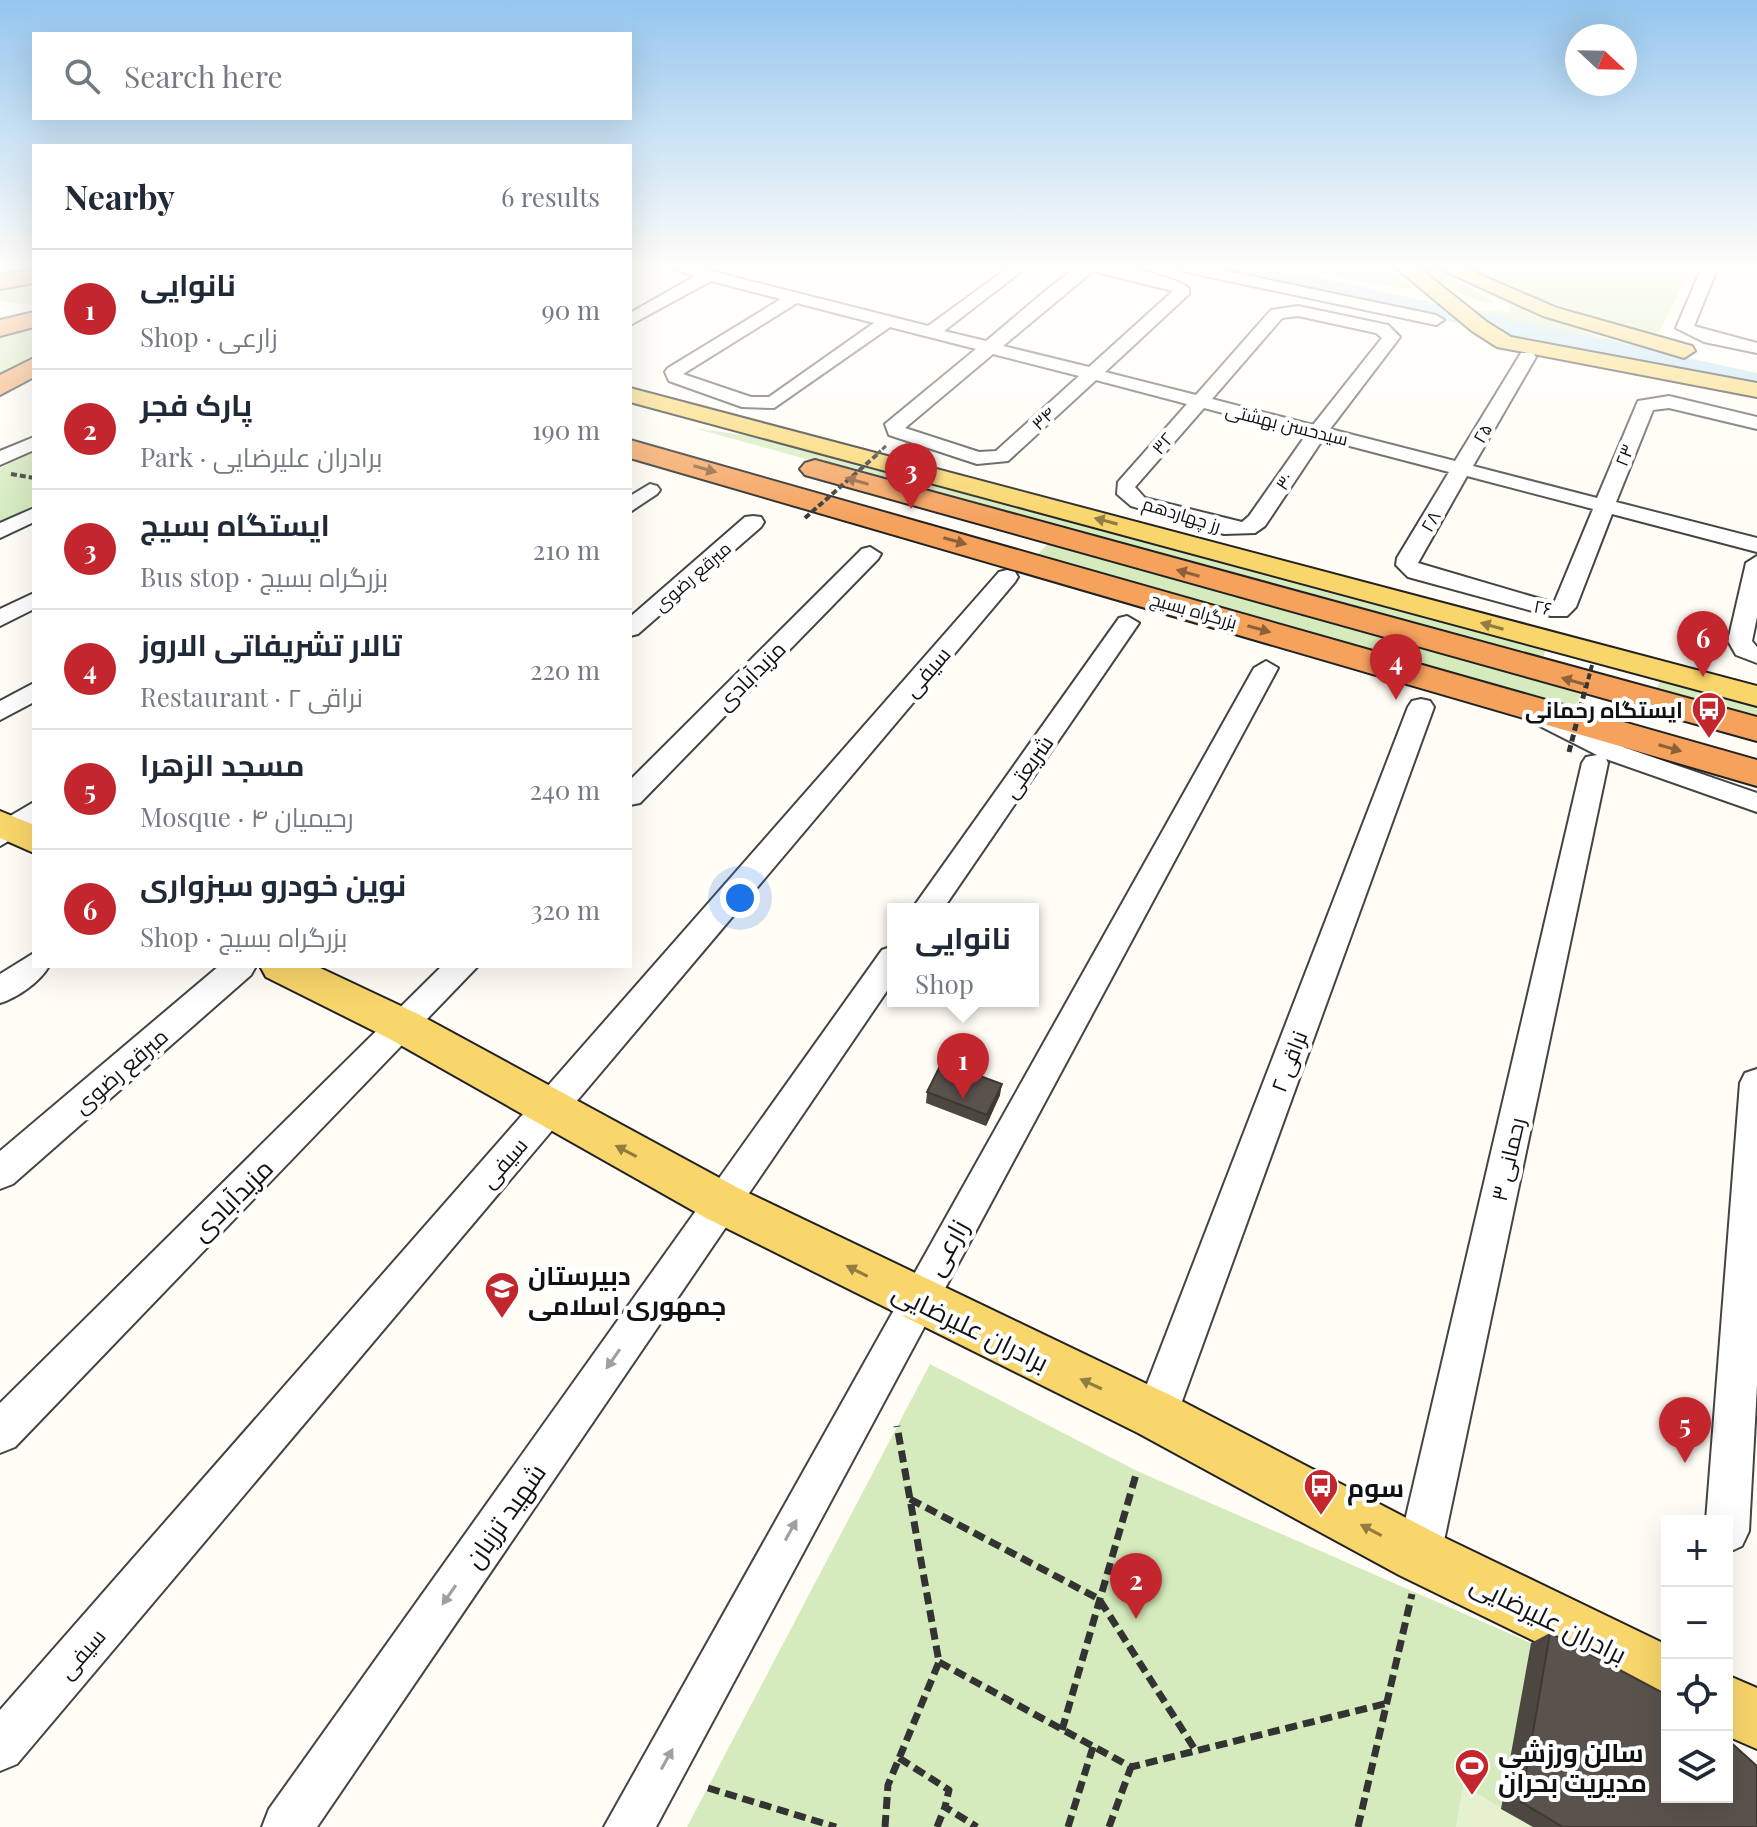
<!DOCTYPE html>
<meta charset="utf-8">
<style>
:root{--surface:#fff;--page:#f2f2f3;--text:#1f2937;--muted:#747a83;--line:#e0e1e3;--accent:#c4262e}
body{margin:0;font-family:"Playfair Display",Cairo,serif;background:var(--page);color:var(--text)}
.controls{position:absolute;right:24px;bottom:24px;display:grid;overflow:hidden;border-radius:0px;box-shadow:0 8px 32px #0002}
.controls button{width:72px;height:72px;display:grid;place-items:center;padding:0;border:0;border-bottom:2px solid var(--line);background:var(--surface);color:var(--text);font:40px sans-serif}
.compass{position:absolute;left:1565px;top:24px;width:72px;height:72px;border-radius:50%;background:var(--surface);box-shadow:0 8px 32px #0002;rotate:112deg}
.you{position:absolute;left:740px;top:898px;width:28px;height:28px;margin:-20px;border:6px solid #fff;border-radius:50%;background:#1a73e8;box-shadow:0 0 0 12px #1a73e833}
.badge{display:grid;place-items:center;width:52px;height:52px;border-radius:50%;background:var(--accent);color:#fff;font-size:26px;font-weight:700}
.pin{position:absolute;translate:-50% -66px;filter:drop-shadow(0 2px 4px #0008)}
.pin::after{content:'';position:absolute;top:42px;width:28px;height:24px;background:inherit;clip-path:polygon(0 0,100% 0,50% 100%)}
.popup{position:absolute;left:887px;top:903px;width:152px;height:104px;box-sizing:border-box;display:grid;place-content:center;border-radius:0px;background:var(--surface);filter:drop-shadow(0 2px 6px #0005);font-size:26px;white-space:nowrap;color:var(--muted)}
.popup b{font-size:30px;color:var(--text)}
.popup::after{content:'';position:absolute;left:50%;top:100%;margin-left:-16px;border:16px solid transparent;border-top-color:var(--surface)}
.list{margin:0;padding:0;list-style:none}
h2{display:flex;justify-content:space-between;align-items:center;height:104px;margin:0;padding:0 32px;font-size:34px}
h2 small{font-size:26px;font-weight:400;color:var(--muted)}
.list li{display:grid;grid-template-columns:52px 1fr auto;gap:24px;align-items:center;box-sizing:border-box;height:120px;padding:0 32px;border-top:2px solid var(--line)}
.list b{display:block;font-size:30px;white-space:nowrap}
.list p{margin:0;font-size:26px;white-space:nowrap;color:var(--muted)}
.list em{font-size:26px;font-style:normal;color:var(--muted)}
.icon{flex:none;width:44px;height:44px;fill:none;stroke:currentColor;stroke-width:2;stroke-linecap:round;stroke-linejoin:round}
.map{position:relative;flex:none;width:1757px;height:1827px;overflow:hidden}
.search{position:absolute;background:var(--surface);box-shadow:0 8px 32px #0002;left:32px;top:32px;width:600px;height:88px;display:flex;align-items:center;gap:20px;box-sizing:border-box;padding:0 28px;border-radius:0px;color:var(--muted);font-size:30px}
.panel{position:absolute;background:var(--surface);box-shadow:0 8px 32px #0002;left:32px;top:144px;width:600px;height:824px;border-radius:0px}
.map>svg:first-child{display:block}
.green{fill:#d5ebbd}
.pitch{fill:#e6f2cf}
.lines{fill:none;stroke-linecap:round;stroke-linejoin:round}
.river{fill:#b9e0f7;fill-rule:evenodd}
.minor-casing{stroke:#444;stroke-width:4}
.major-casing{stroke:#222;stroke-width:4}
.highway-casing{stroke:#222;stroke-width:4}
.path-far1{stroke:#333;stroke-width:4;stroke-dasharray:6 3;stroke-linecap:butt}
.path{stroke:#333;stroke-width:7;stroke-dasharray:12 6;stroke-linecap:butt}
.minor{fill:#fff;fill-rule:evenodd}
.major{fill:#f9d66b;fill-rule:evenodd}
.highway{fill:#f5a25d;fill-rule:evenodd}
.path-bridge-far2{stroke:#333;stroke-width:3;stroke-dasharray:5 2;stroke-linecap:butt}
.path-bridge-far1{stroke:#333;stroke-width:4;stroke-dasharray:6 3;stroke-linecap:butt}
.path-bridge{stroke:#333;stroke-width:5;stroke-dasharray:7 4;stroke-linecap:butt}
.wall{fill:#4d4742}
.shaded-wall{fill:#3f3936}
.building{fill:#5a524d;stroke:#3f3936;stroke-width:2}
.oneway{fill:#8e613b}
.oneway2{fill:#917d42}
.oneway3{fill:#a0a0a0}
.labels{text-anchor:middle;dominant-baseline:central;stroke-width:8;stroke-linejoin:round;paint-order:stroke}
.far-street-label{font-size:18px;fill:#111;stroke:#fff}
.street-label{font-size:22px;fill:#111;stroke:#fff}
.poi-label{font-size:22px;font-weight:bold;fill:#111;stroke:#fff;text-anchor:end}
.near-street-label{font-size:26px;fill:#111;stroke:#fff}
.near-poi-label{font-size:26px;font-weight:bold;fill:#111;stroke:#fff;text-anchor:start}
</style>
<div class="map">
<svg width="1757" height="1827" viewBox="0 0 1757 1827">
<rect width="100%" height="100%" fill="#fffdf5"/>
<!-- green -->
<path class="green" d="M 1295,267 L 1380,267 L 1415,288 L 1397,288 Z
M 1415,267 L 1431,267 L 1495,302 C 1476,308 1436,277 1415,267 Z
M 1461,267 L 1692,267 L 1657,336 L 1542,303 Z
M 34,278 L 34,305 L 0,301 L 0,283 Z
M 1509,302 L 1596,336 L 1757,375 L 1757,389 L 1512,339 L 1491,327 L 1524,338 L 1652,363 L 1724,371 L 1540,326 L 1496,319 L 1472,310 L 1511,312 Z
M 34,324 L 34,362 L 0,380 L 0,333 Z
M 694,428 L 800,443 L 1547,646 L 1543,658 L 1524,658 Z
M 34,451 L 34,505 L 0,523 L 0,468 Z
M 1049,543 L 1171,574 L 1581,692 L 1575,713 L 1035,557 Z
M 1660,680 L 1757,701 L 1757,720 L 1655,693 Z
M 930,1364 L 1137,1471 L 1531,1643 L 1667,1716 L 1667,1797 L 1727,1797 L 1757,1777 L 1757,1827 L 687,1827 Z"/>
<!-- pitch -->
<path class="pitch" d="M 1463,1785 L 1533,1827 L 1456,1827 Z"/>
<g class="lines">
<!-- river -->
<path class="river" d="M 1225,267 L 1269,267 L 1757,373 L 1757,389 L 1237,274 Z"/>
<defs>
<path id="minor" d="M 669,267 L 695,267 L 928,326 L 1009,267 L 1027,267 L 944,331 L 986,341 C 1003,328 1064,272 1080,267 C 1100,259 1172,275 1189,288 L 1189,294 L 1105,372 L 1196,395 L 1271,310 L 1298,306 L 1388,325 L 1400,337 L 1330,429 L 1455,461 L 1521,353 L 1533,353 L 1536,357 L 1473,466 L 1597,498 L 1638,401 L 1669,396 L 1757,417 L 1757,429 L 1669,408 L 1653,410 L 1616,502 L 1757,538 L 1757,552 L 1612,514 L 1576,607 L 1567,616 L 1551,616 L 1408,577 L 1396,565 L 1397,558 L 1449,472 L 1323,439 L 1265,526 L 1255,533 L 1224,534 L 1131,506 L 1117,494 L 1118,482 L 1187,404 L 1096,380 L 1008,461 L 977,464 L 889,435 L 885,424 L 976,349 L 890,327 L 774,408 L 742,407 L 669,381 L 665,372 L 668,368 L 781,299 L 711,281 L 630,325 L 630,313 L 695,276 ZM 1093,271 L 1173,291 L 1089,367 L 1003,346 ZM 797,303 L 874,323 L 769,397 L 751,397 L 683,374 ZM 1298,316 L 1376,333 L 1382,338 L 1313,425 L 1212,399 L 1282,318 ZM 993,354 L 1079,376 L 996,451 L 979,452 L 905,428 ZM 1204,408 L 1306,435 L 1249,516 L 1242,522 L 1145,498 L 1135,487 ZM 1467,476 L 1593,509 L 1554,603 L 1418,563 Z
M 1178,267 L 1207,267 L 1436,315 L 1444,320 L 1436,325 L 1186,272 Z
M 1702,267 L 1718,267 L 1694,326 L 1757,343 L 1757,353 L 1704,342 L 1676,328 Z
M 34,437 L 34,450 L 0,465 L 0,451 Z
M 650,484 L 657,486 L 660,490 L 657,494 L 630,512 L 630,496 Z
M 34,508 L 34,522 L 0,538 L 0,523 Z
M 753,516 L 761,517 L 764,522 L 761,527 L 638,634 L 630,636 L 630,617 L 745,517 Z
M 870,547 L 881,554 L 878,559 L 640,803 L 630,805 L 630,780 L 862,549 Z
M 1757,556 L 1757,617 L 1752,641 L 1757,647 L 1757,663 L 1736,655 L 1728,641 L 1746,563 Z
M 1007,570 L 1015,572 L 1018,577 L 1015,582 L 17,1764 L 0,1771 L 0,1710 L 999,572 Z
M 34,593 L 34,609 L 0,626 L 0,609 Z
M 1127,616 L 1139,623 L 943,909 L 912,909 L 1119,618 Z
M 1266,661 L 1278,668 L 656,1827 L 604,1827 L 1254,668 Z
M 34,683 L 34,702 L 0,720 L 0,701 Z
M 1421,699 L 1430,701 L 1434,707 L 1177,1415 L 1171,1430 L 1156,1436 L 1141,1430 L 1135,1415 L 1408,707 L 1412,701 Z
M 1529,702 L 1626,748 L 1757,793 L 1757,812 L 1606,759 L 1608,763 L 1441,1555 L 1435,1571 L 1419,1577 L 1403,1571 L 1397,1555 L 1582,763 L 1586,757 L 1597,755 L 1520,716 L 1516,710 L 1520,704 Z
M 34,802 L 34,826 L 0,846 L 0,822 Z
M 893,946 L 893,982 L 317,1827 L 262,1827 L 269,1809 L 882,950 Z
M 34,953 L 34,966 L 49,966 C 40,982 17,998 0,1003 L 0,974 Z
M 219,966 L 256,966 L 251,975 L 13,1184 L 0,1189 L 0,1151 Z
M 442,966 L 478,966 L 15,1447 L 0,1453 L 0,1403 Z
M 1757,1069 L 1757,1385 L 1749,1531 L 1742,1546 L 1727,1553 L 1727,1521 L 1706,1521 L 1740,1083 L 1745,1073 Z"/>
<path id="major" d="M 1395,267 L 1418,267 L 1487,322 L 1511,337 L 1757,383 L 1757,397 L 1497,347 L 1472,331 Z
M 1436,267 L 1462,267 L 1557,308 L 1692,346 L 1695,351 L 1684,358 L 1543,316 Z
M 630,388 L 1757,686 L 1757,706 L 630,402 Z
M 0,811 L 34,825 L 34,853 L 0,838 Z
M 260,966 L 316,966 L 418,1014 L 738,1188 L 1174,1397 L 1439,1535 L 1667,1645 L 1667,1706 L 1399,1575 L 1138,1433 L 706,1218 L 388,1038 L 266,977 Z
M 1727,1675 L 1757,1688 L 1757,1749 L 1727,1736 Z"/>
<path id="highway" d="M 34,269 L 34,283 L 0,289 L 0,275 Z
M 34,312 L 34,327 L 0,336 L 0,320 Z
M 34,358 L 34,377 L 0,395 L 0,375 Z
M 630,440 L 1757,760 L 1757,786 L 630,458 Z
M 815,460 L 1757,717 L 1757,741 L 805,475 L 800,469 L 805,463 Z"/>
</defs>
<!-- minor casing -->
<use href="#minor" class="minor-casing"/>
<!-- major casing -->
<use href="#major" class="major-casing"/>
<!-- highway casing -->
<use href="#highway" class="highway-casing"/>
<!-- path-far1 -->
<path class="path-far1" d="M 11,474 L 34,478"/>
<!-- path -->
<path class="path" d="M 910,1499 L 1099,1599 L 1196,1751
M 939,1662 L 1131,1767 L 1388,1703
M 1062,1730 L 1137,1471
M 899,1758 L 949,1790 L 945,1807 L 977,1827
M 708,1788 L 836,1827
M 885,1827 L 888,1785 L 939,1662 L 897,1426
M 937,1827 L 945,1807
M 1068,1827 L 1093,1747
M 1109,1827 L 1131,1767
M 1358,1827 L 1412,1594"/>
<!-- minor -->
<use href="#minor" class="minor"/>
<!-- major -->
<use href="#major" class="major"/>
<!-- highway -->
<use href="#highway" class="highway"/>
<!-- path-bridge-far2 -->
<path class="path-bridge-far2" d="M 877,454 L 887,445"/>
<!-- path-bridge-far1 -->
<path class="path-bridge-far1" d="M 805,518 L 880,452
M 1586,688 L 1592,665"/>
<!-- path-bridge -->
<path class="path-bridge" d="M 1569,752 L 1586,686"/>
</g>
<!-- wall -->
<path class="wall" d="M 927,1092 L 1000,1095 L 986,1126 L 926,1103 Z
M 1550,1633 L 1757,1827 L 1533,1827 L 1501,1809 L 1531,1643 Z"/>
<!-- shaded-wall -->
<path class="shaded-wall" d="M 1002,1084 L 1000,1095 L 986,1126 L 987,1115 Z"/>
<!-- building -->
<path class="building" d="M 942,1062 L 1002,1084 L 987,1115 L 927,1092 Z
M 1550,1633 L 1667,1695 L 1667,1797 L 1727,1797 L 1727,1739 L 1757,1766 L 1757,1827 L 1563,1827 L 1521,1802 Z"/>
<!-- one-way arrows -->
<defs><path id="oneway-solid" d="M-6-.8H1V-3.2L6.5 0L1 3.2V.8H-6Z" transform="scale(2)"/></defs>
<g class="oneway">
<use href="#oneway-solid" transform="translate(705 469) rotate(16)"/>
<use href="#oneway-solid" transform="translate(857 481) rotate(-164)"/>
<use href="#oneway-solid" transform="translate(955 541) rotate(16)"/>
<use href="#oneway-solid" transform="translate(1188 573) rotate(-164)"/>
<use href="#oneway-solid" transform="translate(1259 629) rotate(16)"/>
<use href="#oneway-solid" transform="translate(1573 681) rotate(-164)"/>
<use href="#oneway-solid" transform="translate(1670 748) rotate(16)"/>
</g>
<g class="oneway2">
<use href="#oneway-solid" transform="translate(1106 521) rotate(-165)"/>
<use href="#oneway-solid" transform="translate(1492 626) rotate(-164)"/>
<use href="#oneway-solid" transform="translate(626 1151) rotate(-152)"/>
<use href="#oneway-solid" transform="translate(857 1271) rotate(-153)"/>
<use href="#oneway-solid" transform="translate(1091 1384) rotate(-155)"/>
<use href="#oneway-solid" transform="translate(1371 1530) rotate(-152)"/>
</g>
<g class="oneway3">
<use href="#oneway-solid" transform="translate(613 1359) rotate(125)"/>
<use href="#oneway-solid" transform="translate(791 1530) rotate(-61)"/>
<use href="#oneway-solid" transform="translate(449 1595) rotate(125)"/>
<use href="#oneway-solid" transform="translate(667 1759) rotate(-61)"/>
</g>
<!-- sky -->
<linearGradient id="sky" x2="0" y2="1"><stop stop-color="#95c6ee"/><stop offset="0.51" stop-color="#fffefa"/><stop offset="1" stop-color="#fffefa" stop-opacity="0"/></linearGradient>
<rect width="1757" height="523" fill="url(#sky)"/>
<!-- icons -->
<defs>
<symbol id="bus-pin" viewBox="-11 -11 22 30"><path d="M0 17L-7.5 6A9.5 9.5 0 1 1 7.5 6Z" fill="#c4262e" stroke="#fff"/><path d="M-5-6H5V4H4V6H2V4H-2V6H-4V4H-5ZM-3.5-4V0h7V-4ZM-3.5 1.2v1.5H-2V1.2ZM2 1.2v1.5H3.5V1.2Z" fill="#fff"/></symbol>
<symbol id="school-pin" viewBox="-11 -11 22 30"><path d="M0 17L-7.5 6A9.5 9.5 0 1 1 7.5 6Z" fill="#c4262e" stroke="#fff"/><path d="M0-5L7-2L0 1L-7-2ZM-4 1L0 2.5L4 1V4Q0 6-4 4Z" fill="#fff"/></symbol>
<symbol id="stadium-pin" viewBox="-11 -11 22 30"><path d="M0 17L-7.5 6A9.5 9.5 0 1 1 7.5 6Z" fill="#c4262e" stroke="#fff"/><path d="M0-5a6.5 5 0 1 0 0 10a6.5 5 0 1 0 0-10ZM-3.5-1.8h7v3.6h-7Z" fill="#fff"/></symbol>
</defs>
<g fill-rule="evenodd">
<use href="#bus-pin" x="1689" y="689" width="40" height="54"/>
<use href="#school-pin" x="482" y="1269" width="40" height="54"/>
<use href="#bus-pin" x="1301" y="1466" width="40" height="54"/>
<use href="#stadium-pin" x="1452" y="1746" width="40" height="54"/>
</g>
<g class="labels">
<!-- far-street labels -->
<g class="far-street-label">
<text transform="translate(1043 418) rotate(-43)">۳۴</text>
<text transform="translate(1287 424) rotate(14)">سیدحسن بهشتی</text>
<text transform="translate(1482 433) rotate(-60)">۲۵</text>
<text transform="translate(1162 443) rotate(-49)">۳۲</text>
<text transform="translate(1624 455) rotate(-68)">۲۳</text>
<text transform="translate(1284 481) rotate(-56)">۳۰</text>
<text transform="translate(1182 514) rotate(17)">رز چهاردهم</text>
<text transform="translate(1430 521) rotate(-60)">۲۸</text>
<text transform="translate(692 576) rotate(-41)">مبرقع رضوی</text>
<text transform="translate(1543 607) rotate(10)">۲۶</text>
<text transform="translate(1194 610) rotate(16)">بزرگراه بسیج</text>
</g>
<!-- street labels -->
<g class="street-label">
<text transform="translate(926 671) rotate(-49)">سیفی</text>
<text transform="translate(750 675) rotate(-45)">مزیدآبادی</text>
<text transform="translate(1027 766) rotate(-55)">شریعتی</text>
<text transform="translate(1288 1061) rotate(-69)">نراقی ۲</text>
<text transform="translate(120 1070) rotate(-41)">مبرقع رضوی</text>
<text transform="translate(1507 1159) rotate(-77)">رحمانی ۳</text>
<text transform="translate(503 1162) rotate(-49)">سیفی</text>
<text transform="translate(81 1653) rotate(-49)">سیفی</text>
</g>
<!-- poi labels -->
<g class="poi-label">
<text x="1683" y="709">ایستگاه رحمانی</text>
</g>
<!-- near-street labels -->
<g class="near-street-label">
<text transform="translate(231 1199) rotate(-45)">مزیدآبادی</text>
<text transform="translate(946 1247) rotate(-61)">زارعی</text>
<text transform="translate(971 1326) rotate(26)">برادران علیرضایی</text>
<text transform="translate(504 1515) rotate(-55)">شهید ترزبان</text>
<text transform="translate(1549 1618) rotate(26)">برادران علیرضایی</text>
</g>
<!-- near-poi labels -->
<g class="near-poi-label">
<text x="528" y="1274">دبیرستان<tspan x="528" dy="30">جمهوری اسلامی</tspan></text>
<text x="1347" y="1486">سوم</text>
<text x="1498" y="1751">سالن ورزشی<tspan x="1498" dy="30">مدیریت بحران</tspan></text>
</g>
</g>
</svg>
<div class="controls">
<button>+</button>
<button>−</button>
<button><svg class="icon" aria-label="locate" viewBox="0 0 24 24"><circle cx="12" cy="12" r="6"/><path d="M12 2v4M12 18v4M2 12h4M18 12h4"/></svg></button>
<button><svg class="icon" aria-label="layers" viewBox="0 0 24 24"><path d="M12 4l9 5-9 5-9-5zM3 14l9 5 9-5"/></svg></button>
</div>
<svg class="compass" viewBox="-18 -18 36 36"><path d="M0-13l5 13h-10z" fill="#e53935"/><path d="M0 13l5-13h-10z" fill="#747a83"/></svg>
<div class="you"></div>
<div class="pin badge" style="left:963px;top:1099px">1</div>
<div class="popup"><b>نانوایی</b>Shop</div>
<div class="pin badge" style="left:1136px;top:1619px">2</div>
<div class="pin badge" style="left:911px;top:509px">3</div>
<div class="pin badge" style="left:1396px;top:700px">4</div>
<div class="pin badge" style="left:1685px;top:1463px">5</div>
<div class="pin badge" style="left:1703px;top:677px">6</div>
<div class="search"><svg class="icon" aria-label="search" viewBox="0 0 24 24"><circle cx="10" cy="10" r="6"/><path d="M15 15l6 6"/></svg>Search here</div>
<section class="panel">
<h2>Nearby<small>6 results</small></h2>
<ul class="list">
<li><span class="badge">1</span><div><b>نانوایی</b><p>Shop · زارعی</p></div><em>90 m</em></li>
<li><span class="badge">2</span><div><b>پارک فجر</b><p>Park · برادران علیرضایی</p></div><em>190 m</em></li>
<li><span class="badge">3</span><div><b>ایستگاه بسیج</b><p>Bus stop · بزرگراه بسیج</p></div><em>210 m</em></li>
<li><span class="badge">4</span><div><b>تالار تشریفاتی الاروز</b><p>Restaurant · نراقی ۲</p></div><em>220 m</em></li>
<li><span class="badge">5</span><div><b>مسجد الزهرا</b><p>Mosque · رحیمیان ۴</p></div><em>240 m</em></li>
<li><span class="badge">6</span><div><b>نوین خودرو سبزواری</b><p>Shop · بزرگراه بسیج</p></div><em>320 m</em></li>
</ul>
</section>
</div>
